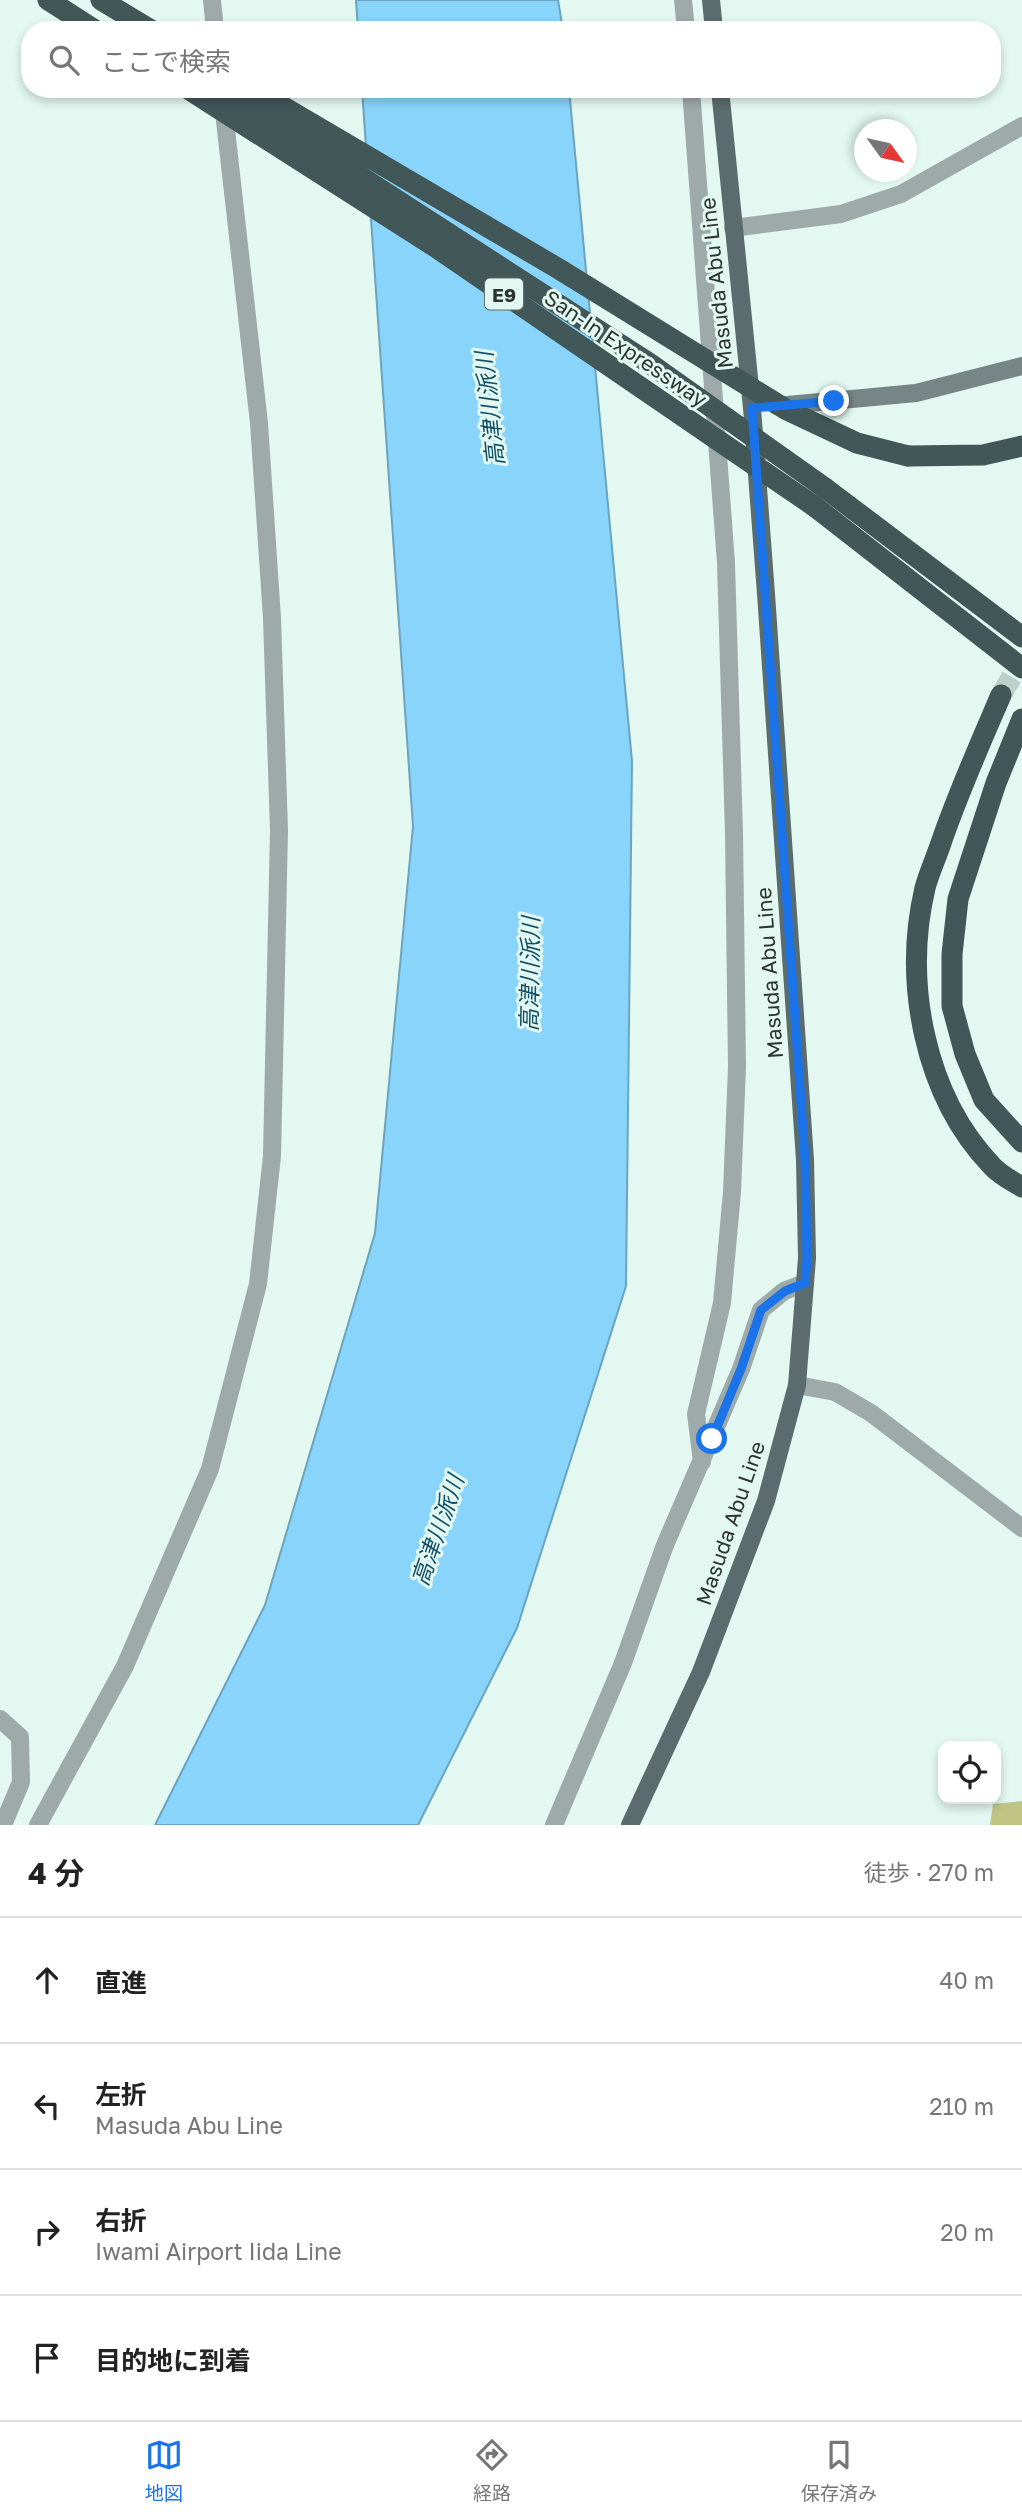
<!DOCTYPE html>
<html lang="ja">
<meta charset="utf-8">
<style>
:root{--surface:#fff;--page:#f6f6f6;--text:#222;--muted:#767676;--line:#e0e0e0;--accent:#1a73e8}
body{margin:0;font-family:"Golos Text","Noto Sans JP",sans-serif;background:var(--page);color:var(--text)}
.controls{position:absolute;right:21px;bottom:21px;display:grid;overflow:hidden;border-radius:14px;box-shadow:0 4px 10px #0003}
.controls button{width:63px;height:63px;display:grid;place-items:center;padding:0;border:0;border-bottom:2px solid var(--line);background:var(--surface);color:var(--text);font:35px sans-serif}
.compass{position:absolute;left:854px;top:119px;width:63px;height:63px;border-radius:50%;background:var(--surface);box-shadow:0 4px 10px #0003;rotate:123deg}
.stop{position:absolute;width:21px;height:21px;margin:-16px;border:5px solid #1a73e8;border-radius:50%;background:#fff}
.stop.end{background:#1a73e8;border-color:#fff;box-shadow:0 2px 7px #0008}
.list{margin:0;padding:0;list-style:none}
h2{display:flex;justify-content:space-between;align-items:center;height:91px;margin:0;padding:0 28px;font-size:30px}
h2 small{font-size:23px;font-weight:400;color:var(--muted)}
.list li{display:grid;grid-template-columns:46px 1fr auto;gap:21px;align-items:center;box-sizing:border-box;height:126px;padding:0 28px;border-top:2px solid var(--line)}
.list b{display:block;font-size:26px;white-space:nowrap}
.list p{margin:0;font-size:23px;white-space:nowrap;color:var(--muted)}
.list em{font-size:23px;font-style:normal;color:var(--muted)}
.icon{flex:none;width:38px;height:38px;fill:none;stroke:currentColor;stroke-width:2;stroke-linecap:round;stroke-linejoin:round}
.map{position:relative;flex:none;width:1022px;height:1825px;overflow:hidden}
.search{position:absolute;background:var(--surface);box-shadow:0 4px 10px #0003;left:21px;right:21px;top:21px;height:77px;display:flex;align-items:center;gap:18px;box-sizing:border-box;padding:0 24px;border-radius:28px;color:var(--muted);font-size:26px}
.sheet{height:595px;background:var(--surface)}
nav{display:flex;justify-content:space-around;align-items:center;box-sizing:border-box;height:98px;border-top:2px solid var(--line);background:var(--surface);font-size:19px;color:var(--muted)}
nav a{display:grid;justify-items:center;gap:4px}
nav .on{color:var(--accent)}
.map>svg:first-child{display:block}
.green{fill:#c0c586}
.water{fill:#88d4fa;stroke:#6ca4be;stroke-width:2}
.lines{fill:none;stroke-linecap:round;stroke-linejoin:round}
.motorway-tunnel{stroke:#bdd1ca;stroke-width:21;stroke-dasharray:21 10;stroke-linecap:butt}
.minor{stroke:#9ea9a9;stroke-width:18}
.secondary{stroke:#768586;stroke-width:18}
.primary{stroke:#5a6c6d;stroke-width:18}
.motorway{stroke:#415758;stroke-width:21}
.motorway-bridge{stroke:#415758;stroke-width:21}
.route{stroke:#1a73e8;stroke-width:9}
.labels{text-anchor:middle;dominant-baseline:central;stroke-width:6;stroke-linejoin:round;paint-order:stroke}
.shield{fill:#e2f8f0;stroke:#626f6a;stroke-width:2}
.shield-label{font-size:19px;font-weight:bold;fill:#2b3431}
.street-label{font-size:21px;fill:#2b3431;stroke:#e2f8f0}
.water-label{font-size:23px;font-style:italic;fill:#114f69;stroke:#e2f8f0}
</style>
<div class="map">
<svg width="1022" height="1825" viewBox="0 0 1022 1825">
<rect width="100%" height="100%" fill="#e2f8f0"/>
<!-- green -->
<path class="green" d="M 1022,1801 L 1022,1825 L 990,1825 L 993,1804 Z"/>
<!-- water -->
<path class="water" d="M 356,0 L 558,0 L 563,30 L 358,30 Z
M 362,89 L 569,89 L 632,761 L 626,1286 L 517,1628 L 418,1825 L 155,1825 L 265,1605 L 375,1233 L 413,826 Z"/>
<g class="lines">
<!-- motorway-tunnel -->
<path class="motorway-tunnel" d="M 1001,695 L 1022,660"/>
<!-- minor -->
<path class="minor" d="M 212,0 L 215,30
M 683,0 L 686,30
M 691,89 L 726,563 L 734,833 L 737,1067 L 732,1192 L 722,1303 L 696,1414 L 702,1462
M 733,228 L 841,214 L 901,194 L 1022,126
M 797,1385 L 835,1392 L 871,1413 L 1022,1528
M 0,1719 L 20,1737 L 21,1782 L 3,1825
M 38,1825 L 125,1666 L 210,1469 L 258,1284 L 272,1156 L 279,830 L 272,618 L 259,423 L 223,103
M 554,1825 L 623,1663 L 665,1545 L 741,1369 L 761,1310 L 784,1291 L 805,1283"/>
<!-- secondary -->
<path class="secondary" d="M 777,406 L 916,393 L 1022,366"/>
<!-- primary -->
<path class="primary" d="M 711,0 L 714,30
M 630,1825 L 701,1672 L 766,1501 L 797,1385 L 807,1258 L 805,1160 L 766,594 L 752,408 L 720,89"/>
<!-- motorway -->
<path class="motorway" d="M 48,0 L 95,30
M 101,0 L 151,30
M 908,456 L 983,455 L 1022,446
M 825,488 L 1022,637
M 814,506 L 1022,668
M 1001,695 C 980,744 958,793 941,843 C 936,858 929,873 925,888 C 903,982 924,1095 992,1166 C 1000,1175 1012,1181 1022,1187
M 1022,719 L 996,783 L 958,899 L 952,954 L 952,1006 L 965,1054 L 984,1100 L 1022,1142"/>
<!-- motorway-bridge -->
<path class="motorway-bridge" d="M 188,89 L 437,248 L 814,506
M 225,89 L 649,363 L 825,488
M 253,89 L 559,269 L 787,410 L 857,443 L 908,456"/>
</g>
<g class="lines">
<!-- route -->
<path class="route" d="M 712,1439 L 741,1369 L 761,1310 L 785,1291 L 805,1283 L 807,1258 L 805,1160 L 752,408 L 834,401"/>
</g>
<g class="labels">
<!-- shield labels -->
<rect class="shield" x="485" y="278.5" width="38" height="31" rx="5"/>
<g class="shield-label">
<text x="504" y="294">E9</text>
</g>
<!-- street labels -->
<g class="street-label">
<text transform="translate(716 283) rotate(-96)">Masuda Abu Line</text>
<text transform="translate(626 348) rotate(34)">San-In Expressway</text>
<text transform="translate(769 973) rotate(-94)">Masuda Abu Line</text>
<text transform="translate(730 1523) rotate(-71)">Masuda Abu Line</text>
</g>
<!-- water labels -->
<g class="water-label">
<text transform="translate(489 409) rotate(-96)">高津川派川</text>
<text transform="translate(529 974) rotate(-89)">高津川派川</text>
<text transform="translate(437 1530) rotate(-71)">高津川派川</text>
</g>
</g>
</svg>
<div class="controls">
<button><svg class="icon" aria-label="locate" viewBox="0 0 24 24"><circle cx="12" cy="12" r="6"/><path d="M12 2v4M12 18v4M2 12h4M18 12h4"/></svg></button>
</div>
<svg class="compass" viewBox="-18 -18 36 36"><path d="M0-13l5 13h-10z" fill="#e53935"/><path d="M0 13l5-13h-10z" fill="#767676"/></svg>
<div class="stop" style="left:712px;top:1439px"></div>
<div class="stop end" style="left:834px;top:401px"></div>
<div class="search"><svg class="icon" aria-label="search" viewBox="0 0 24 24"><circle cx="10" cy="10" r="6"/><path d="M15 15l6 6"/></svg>ここで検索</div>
</div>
<section class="sheet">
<h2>4 分<small>徒歩 · 270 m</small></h2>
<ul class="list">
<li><svg class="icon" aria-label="ahead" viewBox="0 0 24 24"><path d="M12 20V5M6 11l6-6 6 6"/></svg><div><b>直進</b></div><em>40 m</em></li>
<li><svg class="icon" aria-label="left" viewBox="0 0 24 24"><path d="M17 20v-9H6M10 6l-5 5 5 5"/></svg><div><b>左折</b><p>Masuda Abu Line</p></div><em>210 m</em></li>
<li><svg class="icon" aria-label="right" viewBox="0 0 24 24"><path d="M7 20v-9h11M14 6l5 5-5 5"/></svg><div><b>右折</b><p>Iwami Airport Iida Line</p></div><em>20 m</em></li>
<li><svg class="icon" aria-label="arrive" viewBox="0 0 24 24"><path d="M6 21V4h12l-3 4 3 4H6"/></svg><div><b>目的地に到着</b></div></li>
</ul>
</section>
<nav>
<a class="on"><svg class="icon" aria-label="map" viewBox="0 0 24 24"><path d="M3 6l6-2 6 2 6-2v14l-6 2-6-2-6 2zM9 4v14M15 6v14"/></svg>地図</a>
<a><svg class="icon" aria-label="directions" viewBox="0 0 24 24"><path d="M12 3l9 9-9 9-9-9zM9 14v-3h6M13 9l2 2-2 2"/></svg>経路</a>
<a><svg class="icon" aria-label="saved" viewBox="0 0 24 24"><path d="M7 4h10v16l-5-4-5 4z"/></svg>保存済み</a>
</nav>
